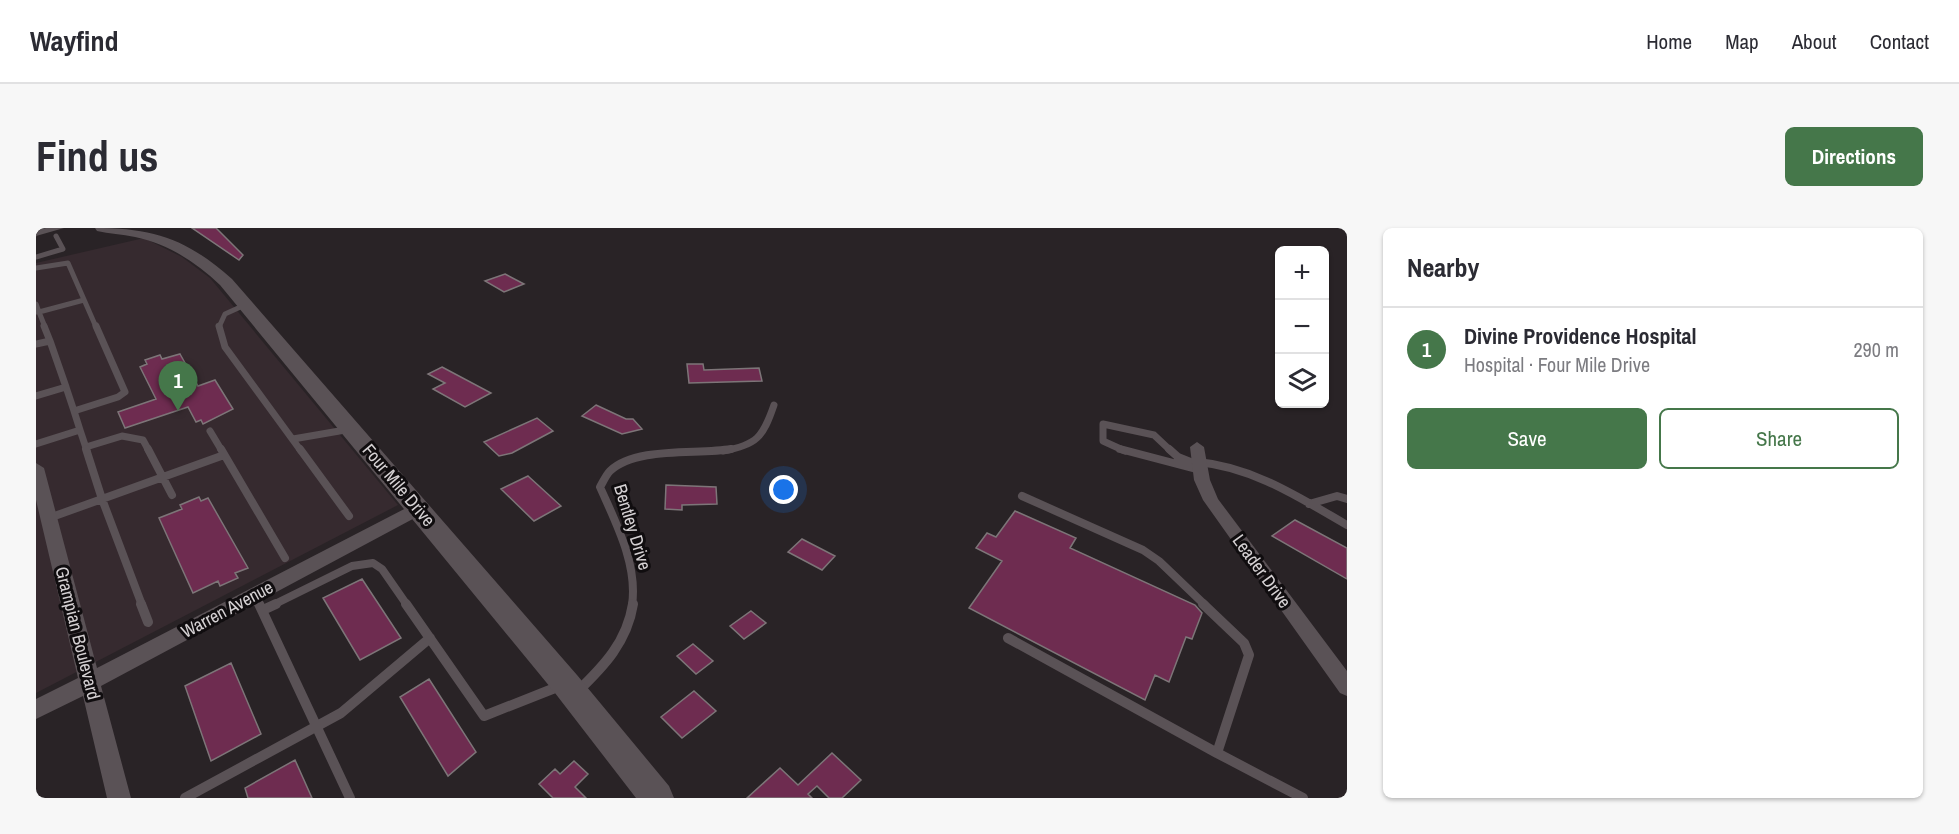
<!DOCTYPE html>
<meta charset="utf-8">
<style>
:root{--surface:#fff;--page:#f7f7f7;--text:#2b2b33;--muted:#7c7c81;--line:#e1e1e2;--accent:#45774a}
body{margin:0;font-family:"Archivo Narrow",sans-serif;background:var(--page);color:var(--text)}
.controls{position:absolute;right:18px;top:18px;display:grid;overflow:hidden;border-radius:9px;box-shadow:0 2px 4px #0004}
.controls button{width:54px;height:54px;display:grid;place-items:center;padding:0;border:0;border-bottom:2px solid var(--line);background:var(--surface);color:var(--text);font:30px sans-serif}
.you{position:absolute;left:748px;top:262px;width:21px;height:21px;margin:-15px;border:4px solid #fff;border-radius:50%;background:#1a73e8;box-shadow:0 0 0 9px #1a73e833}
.badge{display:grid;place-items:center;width:39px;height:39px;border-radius:50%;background:var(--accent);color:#fff;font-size:20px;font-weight:700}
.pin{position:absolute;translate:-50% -50px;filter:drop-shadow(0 2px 3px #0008)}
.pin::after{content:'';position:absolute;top:32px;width:21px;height:18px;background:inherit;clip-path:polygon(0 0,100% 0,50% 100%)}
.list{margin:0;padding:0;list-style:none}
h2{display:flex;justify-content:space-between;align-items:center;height:78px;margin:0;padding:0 24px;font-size:26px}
h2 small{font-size:20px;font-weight:400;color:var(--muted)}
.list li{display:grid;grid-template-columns:39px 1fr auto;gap:18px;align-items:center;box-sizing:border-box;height:84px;padding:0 24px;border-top:2px solid var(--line)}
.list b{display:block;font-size:22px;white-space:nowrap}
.list p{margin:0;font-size:20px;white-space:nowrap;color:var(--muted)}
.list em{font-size:20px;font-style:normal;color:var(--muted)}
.actions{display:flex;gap:12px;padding:18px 24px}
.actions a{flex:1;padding:14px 0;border:2px solid var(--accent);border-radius:9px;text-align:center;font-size:21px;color:var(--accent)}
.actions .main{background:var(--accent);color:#fff}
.icon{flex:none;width:33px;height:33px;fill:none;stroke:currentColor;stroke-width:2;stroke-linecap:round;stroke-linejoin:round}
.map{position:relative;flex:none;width:1311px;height:570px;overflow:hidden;border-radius:9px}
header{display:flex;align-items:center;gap:36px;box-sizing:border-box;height:84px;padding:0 30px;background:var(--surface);border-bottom:2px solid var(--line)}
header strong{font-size:28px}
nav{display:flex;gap:33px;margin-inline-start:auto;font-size:21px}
.intro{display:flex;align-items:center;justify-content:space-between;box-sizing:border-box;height:144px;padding:0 36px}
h1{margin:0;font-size:42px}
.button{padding:15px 27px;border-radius:9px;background:var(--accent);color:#fff;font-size:21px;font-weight:700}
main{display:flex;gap:36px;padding:0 36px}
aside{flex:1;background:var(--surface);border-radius:9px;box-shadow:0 2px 4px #0004}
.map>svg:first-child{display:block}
.built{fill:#362a2f}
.building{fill:#6e2c50;stroke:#7d7578;stroke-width:1.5}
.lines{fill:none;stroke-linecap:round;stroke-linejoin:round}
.lane-far3{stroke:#5a5256;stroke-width:5}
.lane-far2{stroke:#5a5256;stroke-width:7}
.lane-far1{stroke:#5a5256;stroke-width:8}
.lane{stroke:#5a5256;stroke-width:10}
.street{fill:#5a5256;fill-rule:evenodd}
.secondary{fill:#5a5256;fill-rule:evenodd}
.labels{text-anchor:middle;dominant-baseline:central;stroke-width:6;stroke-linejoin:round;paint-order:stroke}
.street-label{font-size:18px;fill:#d5d1d3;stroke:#100d0f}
</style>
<header>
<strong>Wayfind</strong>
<nav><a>Home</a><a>Map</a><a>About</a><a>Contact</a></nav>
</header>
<div class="intro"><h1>Find us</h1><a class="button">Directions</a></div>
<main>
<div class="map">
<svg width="1311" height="570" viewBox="0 0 1311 570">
<rect width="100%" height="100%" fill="#292326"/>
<!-- built -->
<path class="built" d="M 108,10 L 146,29 L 174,50 L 362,277 L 0,465 L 0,35 Z"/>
<!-- building -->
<path class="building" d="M 156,0 L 180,0 L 207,27 L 203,32 Z
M 469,46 L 488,56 L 468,64 L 449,53 Z
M 144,126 L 162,158 L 179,152 L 197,181 L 167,196 L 165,192 L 160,194 L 152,179 L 89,200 L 82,184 L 120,171 L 104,139 L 111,136 L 109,132 L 124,127 L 126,131 Z
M 651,136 L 667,136 L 668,142 L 723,140 L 726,153 L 653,155 Z
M 406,139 L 455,165 L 429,179 L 397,161 L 409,155 L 392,146 Z
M 560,177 L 590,191 L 597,191 L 606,201 L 586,206 L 546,188 Z
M 501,190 L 517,203 L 476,225 L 463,228 L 448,214 Z
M 492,248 L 525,278 L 498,293 L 465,261 Z
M 630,257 L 680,259 L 681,276 L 646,277 L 646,282 L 629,281 Z
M 163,269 L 165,273 L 172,270 L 212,340 L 199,345 L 202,350 L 184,358 L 182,353 L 157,365 L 123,290 L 146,281 L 144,277 Z
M 979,283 L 1040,310 L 1034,320 L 1159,377 L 1166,385 L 1156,411 L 1150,409 L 1133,454 L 1119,447 L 1109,472 L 933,380 L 966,333 L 940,320 L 951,305 L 960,309 Z
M 1259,292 L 1311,320 L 1311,351 L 1236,308 Z
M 766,311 L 799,328 L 786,342 L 752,324 Z
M 326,351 L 365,410 L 324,432 L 287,370 Z
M 715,383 L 730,395 L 708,411 L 694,398 Z
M 657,416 L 677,433 L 660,446 L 641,428 Z
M 195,435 L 225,506 L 175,533 L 149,458 Z
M 393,451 L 440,524 L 412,548 L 364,469 Z
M 658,463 L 680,483 L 646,510 L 625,489 Z
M 796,525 L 825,552 L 806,570 L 793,570 L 781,558 L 772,566 L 776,570 L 711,570 L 744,540 L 762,557 Z
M 259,532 L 276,570 L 212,570 L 209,560 Z
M 538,533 L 552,546 L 539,559 L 550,570 L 517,570 L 503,556 L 519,541 L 524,546 Z"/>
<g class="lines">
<!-- lane-far3 -->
<path class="lane-far3" d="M 0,29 L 27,21 L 20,8
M 0,40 L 32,35 L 60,99
M 0,76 L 3,84 L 48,72
M 0,84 L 3,84 L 9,99
M 183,99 L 189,86 L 211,76"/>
<!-- lane-far2 -->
<path class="lane-far2" d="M 8,98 L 14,113
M 183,98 L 189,119 L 265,223
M 0,116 L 14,113 L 30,159 L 0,168
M 30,159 L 38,183 L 82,169 L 89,164 L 60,98
M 44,202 L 51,223
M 174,203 L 186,223
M 257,211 L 315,201
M 0,216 L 44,202 L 38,183
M 50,219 L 86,208 L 107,212 L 113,223
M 687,223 C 721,217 727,209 738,177
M 1089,223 L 1067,213 L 1067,196 L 1118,207 L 1135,223"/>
<!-- lane-far1 -->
<path class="lane-far1" d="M 112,221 L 136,267
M 185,221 L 249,330
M 264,221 L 313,288
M 1084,221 L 1164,242
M 1133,221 L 1142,229 L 1162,237
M 1162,234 C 1217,239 1264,270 1311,297
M 986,268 L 1107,322 L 1123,333 L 1169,377
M 1273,276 L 1301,268 L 1311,271
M 13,290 L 66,271 L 50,221
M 219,366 L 224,377
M 106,377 L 66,271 L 188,227
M 237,377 L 316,338 L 337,335 L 346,341 L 371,377
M 596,377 C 602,337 580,295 564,259 C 567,254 570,247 574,243 C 600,218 662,227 695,221"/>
<!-- lane -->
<path class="lane" d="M 105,376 L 112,394
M 223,376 L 314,570
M 370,376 L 448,488 L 524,458
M 227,382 L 240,376
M 972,410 L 1181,525 L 1213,427 L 1208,415 L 1167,376
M 541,464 C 568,438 591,414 597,376
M 1181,525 L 1267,570
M 149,570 L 305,485 L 394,410"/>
<!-- street -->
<path class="street" d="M 10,0 L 28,0 L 0,8 L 0,2 Z
M 1161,214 L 1168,219 L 1174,252 L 1182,271 L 1311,443 L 1311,468 L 1304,465 L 1167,272 L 1158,252 L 1154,219 Z
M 0,235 L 8,240 L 61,440 L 376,277 L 388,277 L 390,281 L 388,285 L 65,458 L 95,570 L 71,570 L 47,468 L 0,491 L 0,471 L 42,450 L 0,272 Z"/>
<!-- secondary -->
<path class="secondary" d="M 59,0 C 118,0 151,11 196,51 L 541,447 L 633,558 L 638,570 L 600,570 L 519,465 L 184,57 C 160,34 132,16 99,9 C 86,6 73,6 61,3 Z"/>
</g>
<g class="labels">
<!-- street labels -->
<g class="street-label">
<text transform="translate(363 257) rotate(50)">Four Mile Drive</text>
<text transform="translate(597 299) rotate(73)">Bentley Drive</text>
<text transform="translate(1226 343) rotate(54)">Leader Drive</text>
<text transform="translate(191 381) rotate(-28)">Warren Avenue</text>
<text transform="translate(42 405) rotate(76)">Grampian Boulevard</text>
</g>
</g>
</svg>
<div class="controls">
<button>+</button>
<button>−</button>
<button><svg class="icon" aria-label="layers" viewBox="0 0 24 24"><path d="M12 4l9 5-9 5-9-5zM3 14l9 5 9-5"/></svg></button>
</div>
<div class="you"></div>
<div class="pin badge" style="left:142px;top:183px">1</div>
</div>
<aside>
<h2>Nearby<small></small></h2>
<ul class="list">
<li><span class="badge">1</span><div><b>Divine Providence Hospital</b><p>Hospital · Four Mile Drive</p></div><em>290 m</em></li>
</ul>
<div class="actions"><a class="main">Save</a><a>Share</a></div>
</aside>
</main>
